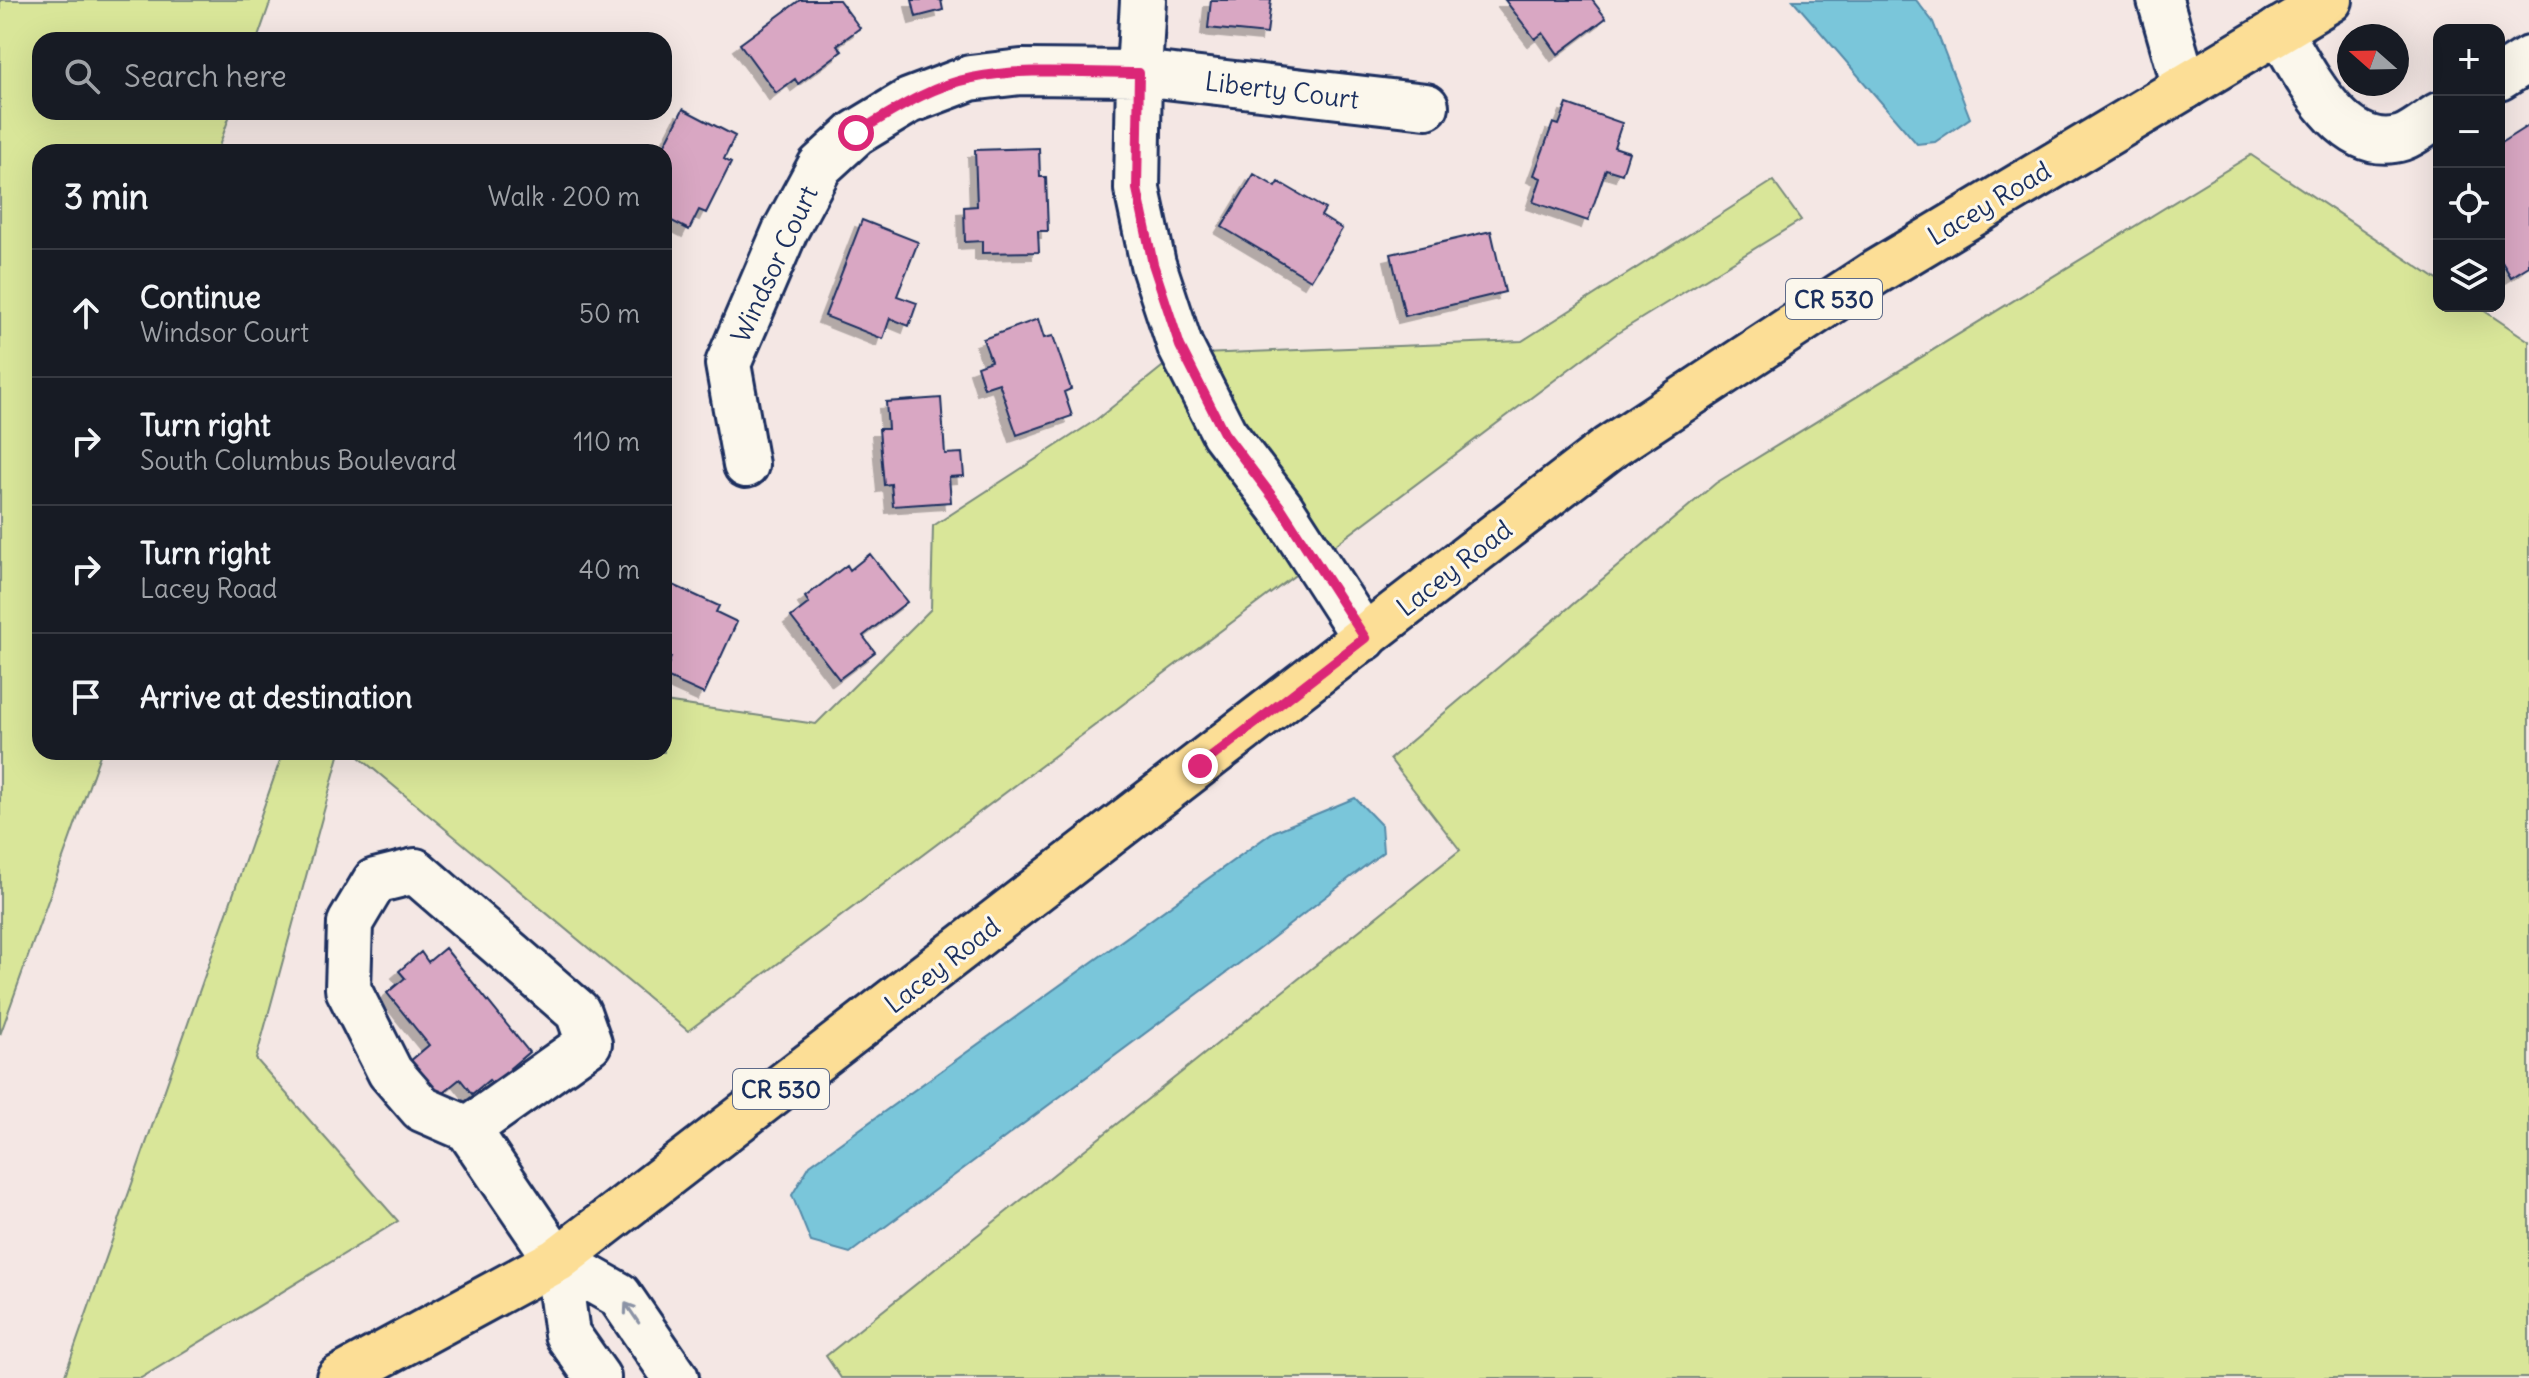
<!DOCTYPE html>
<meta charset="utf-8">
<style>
:root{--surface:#171b24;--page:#20242c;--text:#f1f3f6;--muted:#9ea1a6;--line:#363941}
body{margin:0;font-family:Delius,sans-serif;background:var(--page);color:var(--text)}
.controls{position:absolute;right:24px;top:24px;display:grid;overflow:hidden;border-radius:16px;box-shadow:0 8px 32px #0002}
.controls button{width:72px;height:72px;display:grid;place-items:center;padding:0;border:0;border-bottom:2px solid var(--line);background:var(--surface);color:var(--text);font:40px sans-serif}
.compass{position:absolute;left:2337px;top:24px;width:72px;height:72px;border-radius:50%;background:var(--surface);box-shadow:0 8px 32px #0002;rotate:290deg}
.stop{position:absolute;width:24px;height:24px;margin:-18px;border:6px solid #db2777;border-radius:50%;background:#fff}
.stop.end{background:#db2777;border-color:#fff;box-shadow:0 2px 8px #0008}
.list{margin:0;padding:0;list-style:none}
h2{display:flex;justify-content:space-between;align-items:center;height:104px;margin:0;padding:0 32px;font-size:34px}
h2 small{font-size:26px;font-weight:400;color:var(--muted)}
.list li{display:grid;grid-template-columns:52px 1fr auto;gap:24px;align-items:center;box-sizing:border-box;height:128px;padding:0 32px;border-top:2px solid var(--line)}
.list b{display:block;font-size:30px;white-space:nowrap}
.list p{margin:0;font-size:26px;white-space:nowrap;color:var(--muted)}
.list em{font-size:26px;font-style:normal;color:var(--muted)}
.icon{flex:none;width:44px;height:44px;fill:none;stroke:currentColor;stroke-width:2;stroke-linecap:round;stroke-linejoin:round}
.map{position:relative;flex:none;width:2529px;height:1378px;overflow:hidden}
.search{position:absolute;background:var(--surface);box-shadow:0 8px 32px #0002;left:32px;top:32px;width:640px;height:88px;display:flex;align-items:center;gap:20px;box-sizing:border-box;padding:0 28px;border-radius:24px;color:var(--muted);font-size:30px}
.panel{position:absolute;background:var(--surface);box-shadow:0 8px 32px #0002;left:32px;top:144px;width:640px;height:616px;border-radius:24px}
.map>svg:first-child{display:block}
.green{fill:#d9e699;stroke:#7a8a7c;stroke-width:2}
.water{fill:#7ac6da;stroke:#548aa8;stroke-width:2}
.building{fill:#d9a7c3;stroke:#1b2f5e;stroke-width:2;filter:url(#shadow)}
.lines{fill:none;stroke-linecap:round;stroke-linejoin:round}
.minor-casing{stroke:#1b2f5e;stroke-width:50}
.major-casing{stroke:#1b2f5e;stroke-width:50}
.minor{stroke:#fbf7ec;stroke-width:44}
.major{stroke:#fcde96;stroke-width:44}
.oneway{stroke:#8b93a5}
.route{stroke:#db2777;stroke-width:10}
.labels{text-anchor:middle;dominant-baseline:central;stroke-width:6;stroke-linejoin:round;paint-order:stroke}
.shield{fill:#fbf7ec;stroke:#5e6b89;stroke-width:2}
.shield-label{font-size:24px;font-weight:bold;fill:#1b2f5e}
.street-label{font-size:26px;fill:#1b2f5e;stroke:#fbf7ec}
</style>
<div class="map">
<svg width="2529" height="1378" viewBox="0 0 2529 1378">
<defs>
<filter id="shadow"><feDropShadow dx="-7" dy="7" stdDeviation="0" flood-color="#0004"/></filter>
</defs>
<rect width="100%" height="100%" fill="#f4e7e4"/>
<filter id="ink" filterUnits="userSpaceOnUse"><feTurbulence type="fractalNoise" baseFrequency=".0125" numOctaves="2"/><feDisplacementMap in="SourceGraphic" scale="16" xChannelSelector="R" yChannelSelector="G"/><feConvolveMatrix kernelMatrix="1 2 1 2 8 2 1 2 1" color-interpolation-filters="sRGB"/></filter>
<g filter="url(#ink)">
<!-- green -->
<path class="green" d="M 0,0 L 271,0 L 257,40 L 40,40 L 40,112 L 231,112 L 217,152 L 40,152 L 40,752 L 101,752 L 0,1035 Z
M 2251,155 L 2439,281 L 2439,306 L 2477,306 L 2529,341 L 2529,1378 L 841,1378 L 826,1356 L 1460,850 L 1390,759 L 1716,483 Z
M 1773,181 L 1801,220 L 1616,334 L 688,1031 L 353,752 L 664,752 L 664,702 L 816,724 L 931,609 L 933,526 L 1096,420 L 1177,355 L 1522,341 Z
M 283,752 L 340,752 L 256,1059 L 398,1221 L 141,1378 L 64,1378 Z"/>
<!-- water -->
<path class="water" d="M 1793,0 L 1916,0 L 1933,22 L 1970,118 L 1935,142 L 1917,144 Z
M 1355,798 L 1381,825 L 1383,852 L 1261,947 L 850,1253 L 811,1242 L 792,1195 L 810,1165 L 1273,832 Z"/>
<!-- building -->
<path class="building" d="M 800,0 L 839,0 L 860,28 L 837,45 L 842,51 L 798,84 L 795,79 L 776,93 L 740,44 Z
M 912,0 L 941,0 L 943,10 L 916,17 Z
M 1211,0 L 1271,0 L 1267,34 L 1208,28 Z
M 1505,0 L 1592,0 L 1606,18 L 1558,54 L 1543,33 L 1535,39 Z
M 1567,104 L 1622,123 L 1614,147 L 1629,152 L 1622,174 L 1606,169 L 1588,221 L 1533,202 L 1541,178 L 1534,175 L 1553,123 L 1559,125 Z
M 683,109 L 735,136 L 724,159 L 731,163 L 706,213 L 699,210 L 689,230 L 664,217 L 664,152 L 661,152 Z
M 2529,125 L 2529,266 L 2511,277 L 2499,257 L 2499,144 Z
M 1039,148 L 1040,177 L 1046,177 L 1048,231 L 1038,231 L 1039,252 L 982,253 L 982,241 L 965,242 L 964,207 L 977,206 L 975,150 Z
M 1254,174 L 1276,187 L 1279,182 L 1325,209 L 1321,216 L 1342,229 L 1311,280 L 1222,227 Z
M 862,220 L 918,242 L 897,296 L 917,303 L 909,326 L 890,318 L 883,339 L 825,316 Z
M 1491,231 L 1505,292 L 1405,316 L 1391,254 Z
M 1038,319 L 1044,338 L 1053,336 L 1071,389 L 1064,392 L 1072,416 L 1017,435 L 999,383 L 984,388 L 977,366 L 991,361 L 983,339 Z
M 941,398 L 945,454 L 962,453 L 964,476 L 949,477 L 951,502 L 893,506 L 891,484 L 884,485 L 879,429 L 888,429 L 886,402 Z
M 870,554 L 907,602 L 863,636 L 875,652 L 839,679 L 791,617 L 809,603 L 805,597 L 847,565 L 850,570 Z
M 671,584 L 719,606 L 716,612 L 737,622 L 704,694 L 664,676 L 671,657 L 664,654 L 664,587 L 669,589 Z
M 445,948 L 529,1052 L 510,1068 L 515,1074 L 497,1089 L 489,1080 L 472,1094 L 460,1079 L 430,1103 L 402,1068 L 429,1045 L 387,993 L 405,978 L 399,971 L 421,952 L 428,962 Z"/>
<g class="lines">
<defs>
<path id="minor" d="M 1143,0 L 1139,73 L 1137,189 L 1153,264 L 1180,346 L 1224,433 L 1281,508 L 1365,638
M 2160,0 L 2185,87
M 2279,30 C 2303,69 2342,157 2402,138 C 2414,134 2428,122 2439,115
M 2499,78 L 2529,59
M 746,465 L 728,364 L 785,231 L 820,166 L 856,133 L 909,101 L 970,78 L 1021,72 L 1139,73 L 1426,106
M 468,1129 L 589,1043 L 578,1012 L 415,871 L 375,881 L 350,923 L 348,989 L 390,1072 L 422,1109 L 468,1129 L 557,1260 L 619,1295 L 676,1378
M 557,1260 L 567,1334 L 598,1378"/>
<path id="major" d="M 339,1378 L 557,1260 L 1609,448 L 1876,272 L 2330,0"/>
</defs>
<!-- minor casing -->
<use href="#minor" class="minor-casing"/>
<!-- major casing -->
<use href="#major" class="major-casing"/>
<!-- minor -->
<use href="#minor" class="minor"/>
<!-- major -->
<use href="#major" class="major"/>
</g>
<!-- one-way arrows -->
<defs><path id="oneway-shaft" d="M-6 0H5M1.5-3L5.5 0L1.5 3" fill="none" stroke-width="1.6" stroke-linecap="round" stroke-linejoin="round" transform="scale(2)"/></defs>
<use class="oneway" href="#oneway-shaft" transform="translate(632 1313) rotate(-124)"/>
</g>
<g class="lines" filter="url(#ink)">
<!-- route -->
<path class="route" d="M 856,133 C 892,112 930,86 972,78 C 1026,67 1084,73 1139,73 L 1137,189 L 1153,264 L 1180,346 L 1224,433 L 1281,508 L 1365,638 L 1200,766"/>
</g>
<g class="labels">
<!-- shield labels -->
<g class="shield">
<rect x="1786" y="279" width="96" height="40" rx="6"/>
<rect x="733" y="1069" width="96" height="40" rx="6"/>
</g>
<g class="shield-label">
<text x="1834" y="299">CR 530</text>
<text x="781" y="1089">CR 530</text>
</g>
<!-- street labels -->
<g class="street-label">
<text transform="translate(1282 90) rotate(7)">Liberty Court</text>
<text transform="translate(1989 203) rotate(-31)">Lacey Road</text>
<text transform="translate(774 264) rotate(-65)">Windsor Court</text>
<text transform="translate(1454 568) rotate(-38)">Lacey Road</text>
<text transform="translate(942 965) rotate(-38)">Lacey Road</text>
</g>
</g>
</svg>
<div class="controls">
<button>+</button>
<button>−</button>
<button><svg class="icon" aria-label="locate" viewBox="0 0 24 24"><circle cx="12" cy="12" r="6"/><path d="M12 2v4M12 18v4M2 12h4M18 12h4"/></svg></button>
<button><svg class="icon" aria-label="layers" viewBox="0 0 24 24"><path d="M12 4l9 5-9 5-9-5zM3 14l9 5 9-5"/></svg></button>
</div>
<svg class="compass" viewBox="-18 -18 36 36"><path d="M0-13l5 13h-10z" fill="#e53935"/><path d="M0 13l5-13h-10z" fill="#9ea1a6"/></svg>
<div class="stop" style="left:856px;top:133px"></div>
<div class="stop end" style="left:1200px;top:766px"></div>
<div class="search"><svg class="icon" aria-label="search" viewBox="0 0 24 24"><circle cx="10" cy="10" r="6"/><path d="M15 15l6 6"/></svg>Search here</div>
<section class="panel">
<h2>3 min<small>Walk · 200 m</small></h2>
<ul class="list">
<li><svg class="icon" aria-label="ahead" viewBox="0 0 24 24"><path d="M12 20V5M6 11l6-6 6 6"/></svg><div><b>Continue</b><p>Windsor Court</p></div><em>50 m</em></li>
<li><svg class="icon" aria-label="right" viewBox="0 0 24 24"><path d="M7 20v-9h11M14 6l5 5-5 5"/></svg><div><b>Turn right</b><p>South Columbus Boulevard</p></div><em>110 m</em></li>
<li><svg class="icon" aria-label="right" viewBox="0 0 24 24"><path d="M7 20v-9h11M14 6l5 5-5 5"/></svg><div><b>Turn right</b><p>Lacey Road</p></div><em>40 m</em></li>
<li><svg class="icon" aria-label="arrive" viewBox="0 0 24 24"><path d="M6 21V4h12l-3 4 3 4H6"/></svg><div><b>Arrive at destination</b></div></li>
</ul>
</section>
</div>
